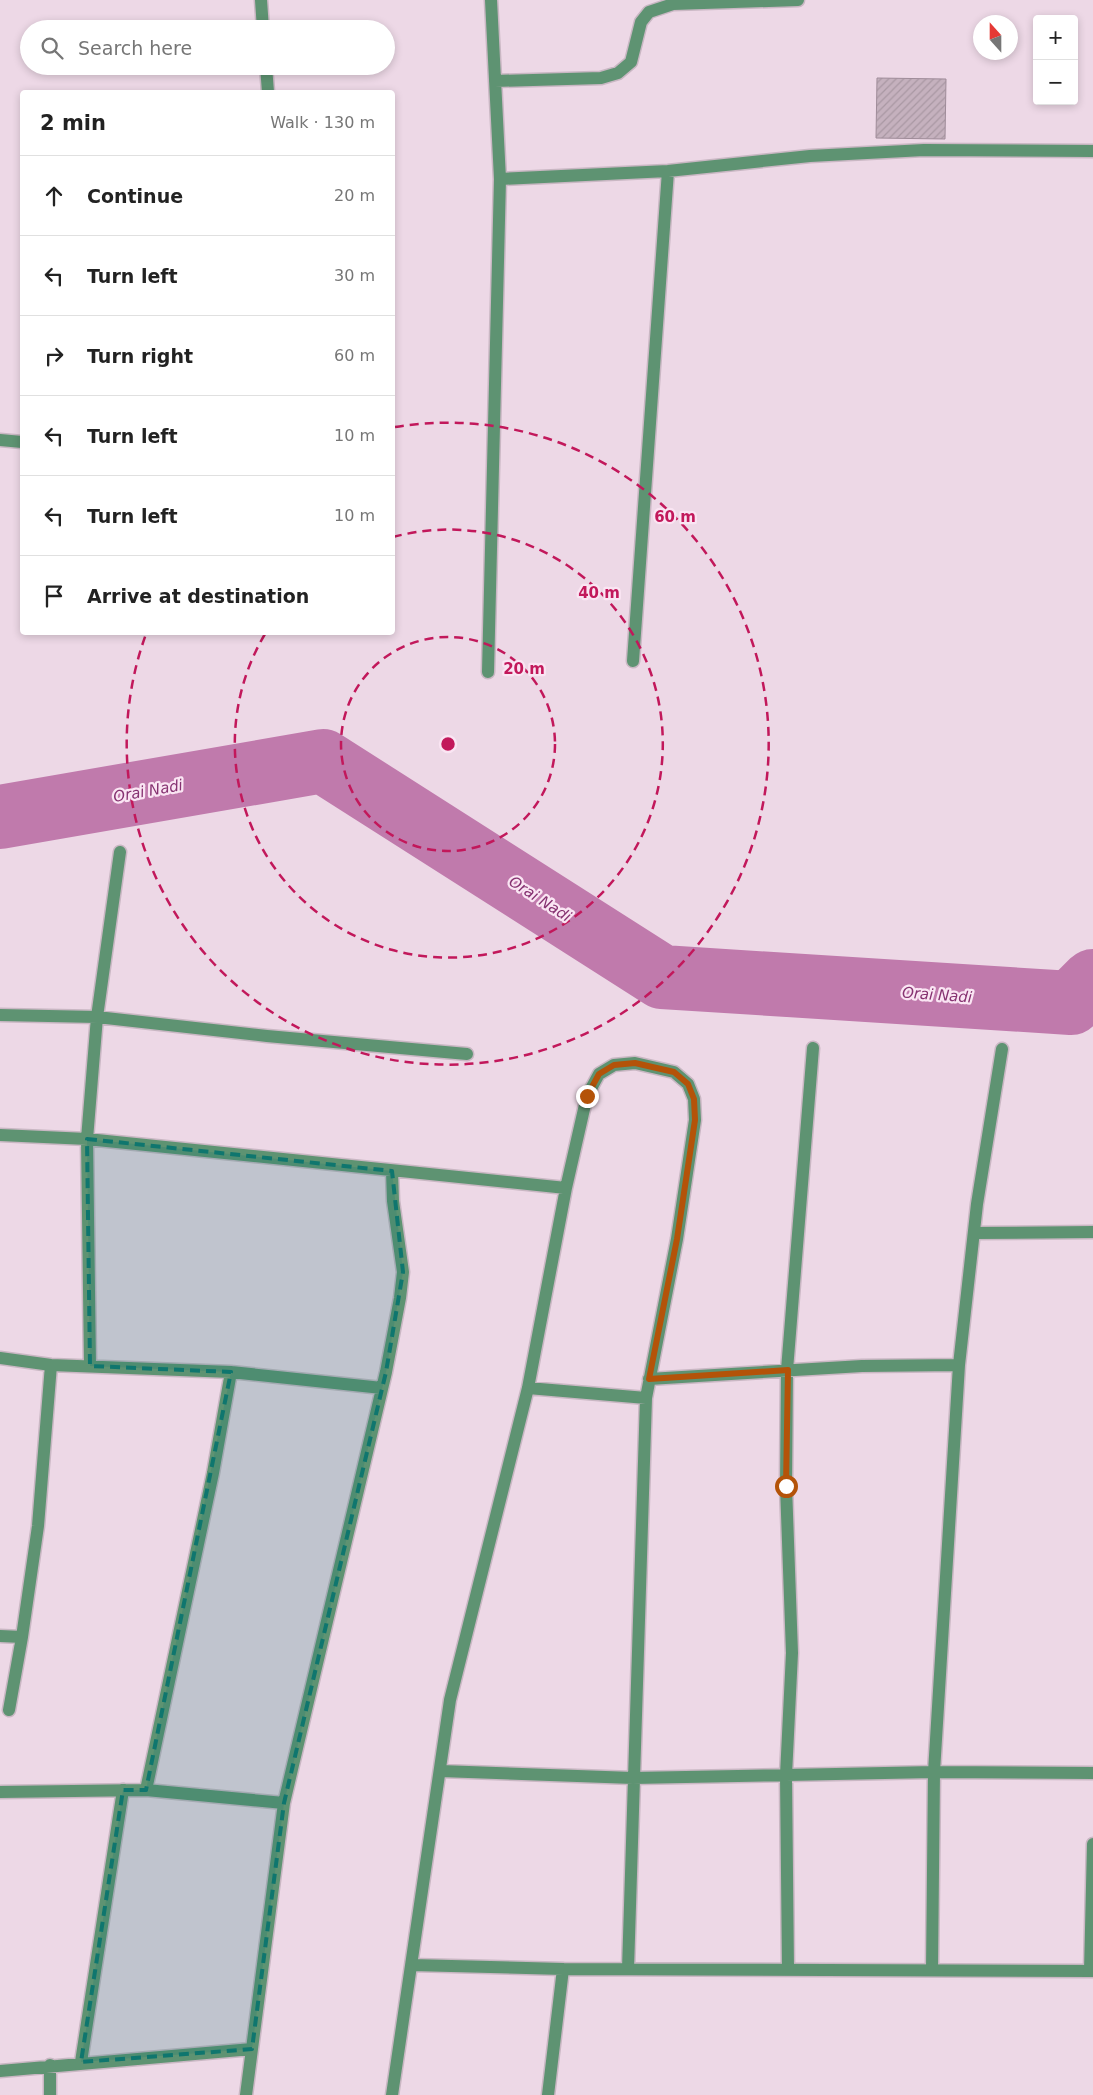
<!DOCTYPE html>
<meta charset="utf-8">
<style>
:root{--surface:#fff;--page:#f2f2f2;--text:#222;--muted:#767676;--line:#e0e0e0}
body{margin:0;font-family:"DejaVu Sans",sans-serif;background:var(--page);color:var(--text)}
.controls{position:absolute;right:15px;top:15px;display:grid;overflow:hidden;border-radius:5px;box-shadow:0 2px 8px #0003}
.controls button{width:45px;height:45px;display:grid;place-items:center;padding:0;border:0;border-bottom:1px solid var(--line);background:var(--surface);color:var(--text);font:25px sans-serif}
.compass{position:absolute;left:973px;top:15px;width:45px;height:45px;border-radius:50%;background:var(--surface);box-shadow:0 2px 8px #0003;rotate:339deg}
.stop{position:absolute;width:15px;height:15px;margin:-11px;border:4px solid #b45309;border-radius:50%;background:#fff}
.stop.end{background:#b45309;border-color:#fff;box-shadow:0 1px 5px #0008}
.list{margin:0;padding:0;list-style:none}
h2{display:flex;justify-content:space-between;align-items:center;height:65px;margin:0;padding:0 20px;font-size:21px}
h2 small{font-size:16px;font-weight:400;color:var(--muted)}
.list li{display:grid;grid-template-columns:32px 1fr auto;gap:15px;align-items:center;box-sizing:border-box;height:80px;padding:0 20px;border-top:1px solid var(--line)}
.list b{display:block;font-size:19px;white-space:nowrap}
.list em{font-size:16px;font-style:normal;color:var(--muted)}
.icon{flex:none;width:28px;height:28px;fill:none;stroke:currentColor;stroke-width:2;stroke-linecap:round;stroke-linejoin:round}
.map{position:relative;flex:none;width:1093px;height:2095px;overflow:hidden}
.search{position:absolute;background:var(--surface);box-shadow:0 2px 8px #0003;left:20px;top:20px;width:375px;height:55px;display:flex;align-items:center;gap:12px;box-sizing:border-box;padding:0 18px;border-radius:28px;color:var(--muted);font-size:19px}
.panel{position:absolute;background:var(--surface);box-shadow:0 2px 8px #0003;left:20px;top:90px;width:375px;height:545px;border-radius:5px}
.map>svg:first-child{display:block}
.lines{fill:none;stroke-linecap:round;stroke-linejoin:round}
.river{stroke:#c07aac;stroke-width:64}
.building{fill:url(#building-hatch);stroke:#9f8c99}
.minor-casing{stroke:#c9b7c3;stroke-width:15}
.minor{stroke:#5e9372;stroke-width:12}
.route{stroke:#b45309;stroke-width:6}
.marked{fill:#0f766e;fill-opacity:0.2;stroke:#0f766e;stroke-width:4;stroke-dasharray:10 6;stroke-linejoin:round}
.ring{fill:none;stroke:#c2185b;stroke-width:2.5;stroke-dasharray:9 6}
.labels{text-anchor:middle;dominant-baseline:central;stroke-width:4.5;stroke-linejoin:round;paint-order:stroke}
.water-label{font-size:15px;font-style:italic;fill:#863271;stroke:#fae5f3}
.centre{fill:#c2185b;stroke:#fae5f3;stroke-width:2.5}
.ring-label{font-size:15px;text-anchor:middle;font-weight:bold;fill:#c2185b;stroke:#fae5f3;stroke-width:4.5;stroke-linejoin:round;paint-order:stroke}
</style>
<div class="map">
<svg width="1093" height="2095" viewBox="0 0 1093 2095">
<defs>
<pattern id="building-hatch" width="6" height="6" patternUnits="userSpaceOnUse" patternTransform="scale(1.25)"><rect width="6" height="6" fill="#c5b1be"/><path d="M-1 1l2-2M0 6l6-6M5 7l2-2" fill="none" stroke="#a998a3"/></pattern>
</defs>
<rect width="100%" height="100%" fill="#edd8e6"/>
<g class="lines">
<!-- river -->
<path class="river" d="M 0,817 L 323,761 L 662,977 L 1071,1003 L 1093,981"/>
</g>
<!-- building -->
<path class="building" d="M 877,78 L 946,79 L 945,139 L 876,138 Z"/>
<g class="lines">
<defs>
<path id="minor" d="M 261,0 L 263,29
M 266,66 L 268,92
M 495,81 L 601,78 L 618,73 L 631,62 L 641,22 L 649,12 L 673,4 L 798,0
M 500,179 L 668,171 L 810,156 L 924,150 L 1093,151
M 0,440 L 22,442
M 633,661 L 668,171
M 488,672 L 500,179 L 491,0
M 0,1015 L 97,1017 L 267,1036 L 467,1054
M 0,1135 L 87,1139 L 566,1188
M 974,1233 L 1093,1232
M 0,1358 L 51,1365 L 231,1372 L 382,1388
M 90,1366 L 87,1139 L 97,1017 L 120,852
M 649,1379 L 862,1366 L 959,1365
M 528,1388 L 646,1398
M 0,1636 L 22,1637
M 9,1710 L 22,1637 L 38,1526 L 51,1365
M 441,1771 L 633,1778 L 934,1772 L 1093,1773
M 146,1790 L 213,1473 L 231,1372
M 0,1792 L 146,1790 L 284,1803
M 412,1965 L 563,1969 L 1093,1971
M 788,1970 L 786,1775 L 792,1653 L 786,1486 L 787,1370 L 813,1048
M 932,1970 L 934,1772 L 959,1365 L 977,1204 L 1002,1049
M 1090,1971 L 1093,1844
M 81,2062 L 123,1790
M 50,2065 L 50,2095
M 0,2071 L 252,2049
M 246,2095 L 284,1803 L 386,1372 L 400,1298 L 403,1272 L 393,1201 L 392,1171
M 392,2095 L 450,1700 L 528,1388 L 566,1188 L 587,1096 L 599,1074 L 614,1065 L 635,1063 L 674,1072 L 688,1084 L 694,1099 L 695,1120 L 677,1239 L 646,1398 L 628,1969
M 548,2095 L 563,1969"/>
</defs>
<!-- minor casing -->
<use href="#minor" class="minor-casing"/>
<!-- minor -->
<use href="#minor" class="minor"/>
</g>
<g class="lines">
<!-- route -->
<path class="route" d="M 587,1096 L 599,1074 L 614,1065 L 635,1063 L 674,1072 L 688,1084 L 694,1099 L 695,1120 L 677,1239 L 649,1379 L 788,1370 L 786,1486"/>
</g>
<!-- marked area -->
<path class="marked" d="M 87,1139 L 392,1171 L 403,1272 L 386,1372 L 284,1803 L 252,2049 L 81,2062 L 123,1790 L 146,1790 L 231,1372 L 90,1366 Z"/>
<!-- distance rings -->
<g class="ring">
<circle cx="448" cy="744" r="107"/>
<path d="M393 537A214 214 0 1 1 265 634"/>
<path d="M395 427A321 321 0 1 1 146 634"/>
</g>
<g class="labels">
<!-- water labels -->
<g class="water-label">
<text transform="translate(148 791) rotate(-10)">Orai Nadi</text>
<text transform="translate(540 899) rotate(33)">Orai Nadi</text>
<text transform="translate(937 995) rotate(4)">Orai Nadi</text>
</g>
</g>
<circle cx="448" cy="744" r="8" class="centre"/>
<g class="ring-label">
<text x="675" y="522">60 m</text>
<text x="599" y="598">40 m</text>
<text x="524" y="674">20 m</text>
</g>
</svg>
<div class="controls">
<button>+</button>
<button>−</button>
</div>
<svg class="compass" viewBox="-18 -18 36 36"><path d="M0-13l5 13h-10z" fill="#e53935"/><path d="M0 13l5-13h-10z" fill="#767676"/></svg>
<div class="stop" style="left:786px;top:1486px"></div>
<div class="stop end" style="left:587px;top:1096px"></div>
<div class="search"><svg class="icon" aria-label="search" viewBox="0 0 24 24"><circle cx="10" cy="10" r="6"/><path d="M15 15l6 6"/></svg>Search here</div>
<section class="panel">
<h2>2 min<small>Walk · 130 m</small></h2>
<ul class="list">
<li><svg class="icon" aria-label="ahead" viewBox="0 0 24 24"><path d="M12 20V5M6 11l6-6 6 6"/></svg><div><b>Continue</b></div><em>20 m</em></li>
<li><svg class="icon" aria-label="left" viewBox="0 0 24 24"><path d="M17 20v-9H6M10 6l-5 5 5 5"/></svg><div><b>Turn left</b></div><em>30 m</em></li>
<li><svg class="icon" aria-label="right" viewBox="0 0 24 24"><path d="M7 20v-9h11M14 6l5 5-5 5"/></svg><div><b>Turn right</b></div><em>60 m</em></li>
<li><svg class="icon" aria-label="left" viewBox="0 0 24 24"><path d="M17 20v-9H6M10 6l-5 5 5 5"/></svg><div><b>Turn left</b></div><em>10 m</em></li>
<li><svg class="icon" aria-label="left" viewBox="0 0 24 24"><path d="M17 20v-9H6M10 6l-5 5 5 5"/></svg><div><b>Turn left</b></div><em>10 m</em></li>
<li><svg class="icon" aria-label="arrive" viewBox="0 0 24 24"><path d="M6 21V4h12l-3 4 3 4H6"/></svg><div><b>Arrive at destination</b></div></li>
</ul>
</section>
</div>
